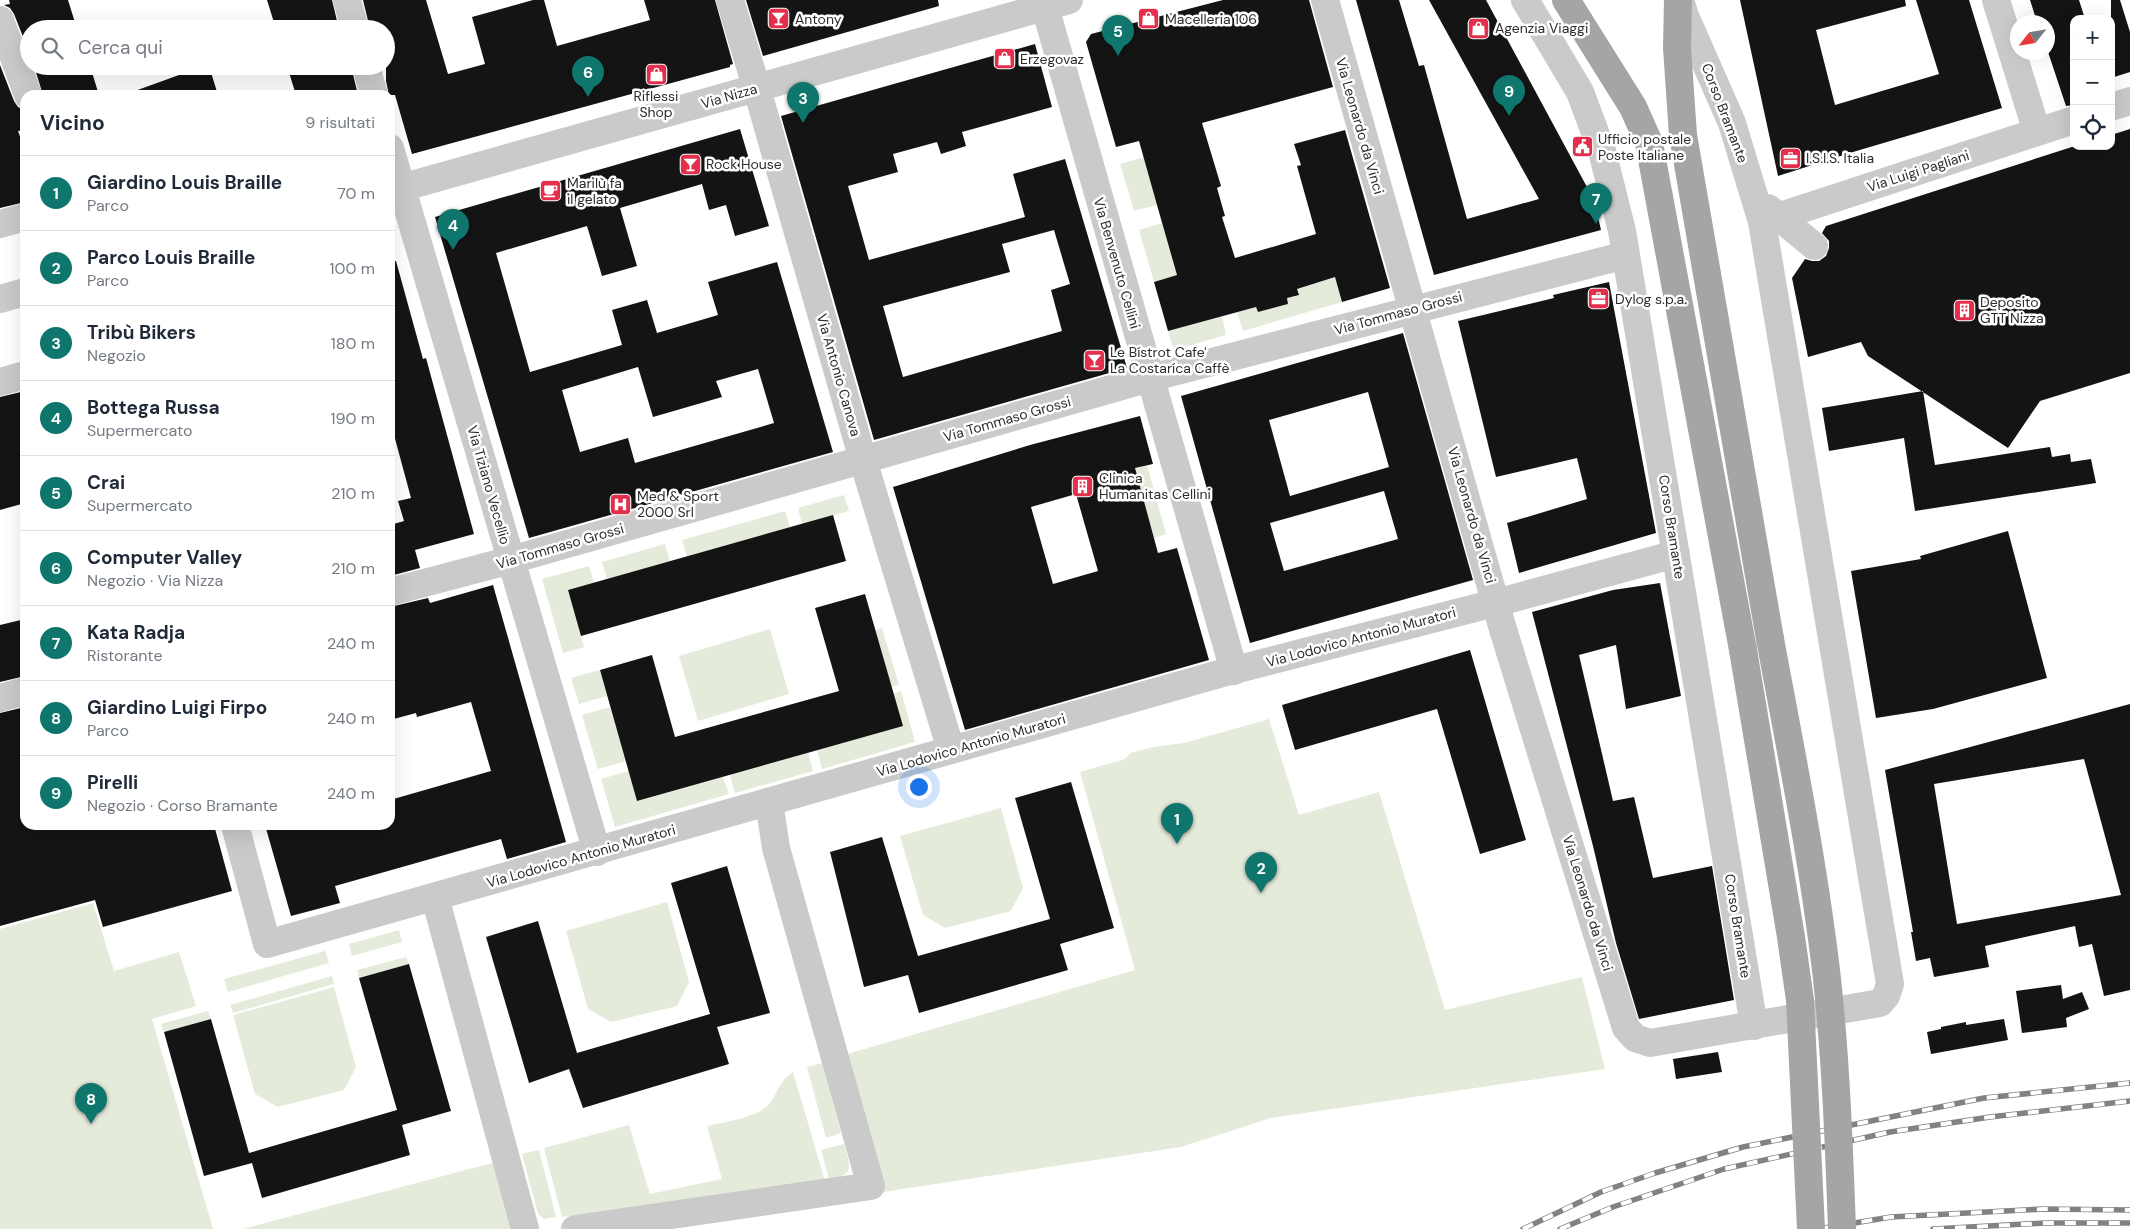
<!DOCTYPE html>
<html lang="it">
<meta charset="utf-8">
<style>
:root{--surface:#fff;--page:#f2f2f3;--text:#1f2937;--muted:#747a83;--line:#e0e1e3;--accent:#0f766e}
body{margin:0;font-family:"DM Sans",sans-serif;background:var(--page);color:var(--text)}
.controls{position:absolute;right:15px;top:15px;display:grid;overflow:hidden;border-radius:10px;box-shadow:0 5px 20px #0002}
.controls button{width:45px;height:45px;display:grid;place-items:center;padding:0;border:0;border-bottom:1px solid var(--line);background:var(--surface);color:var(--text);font:25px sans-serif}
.compass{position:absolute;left:2010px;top:15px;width:45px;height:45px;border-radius:50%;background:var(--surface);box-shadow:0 5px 20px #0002;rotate:239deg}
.you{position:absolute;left:918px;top:786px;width:18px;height:18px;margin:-12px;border:4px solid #fff;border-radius:50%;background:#1a73e8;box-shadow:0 0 0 8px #1a73e833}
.badge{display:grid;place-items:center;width:32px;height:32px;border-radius:50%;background:var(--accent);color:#fff;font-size:16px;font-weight:700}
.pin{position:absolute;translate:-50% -41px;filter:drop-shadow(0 1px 2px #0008)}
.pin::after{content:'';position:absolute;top:26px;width:18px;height:15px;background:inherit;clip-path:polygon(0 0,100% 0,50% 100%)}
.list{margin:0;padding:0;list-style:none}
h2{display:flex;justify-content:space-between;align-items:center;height:65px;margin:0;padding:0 20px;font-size:21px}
h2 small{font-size:16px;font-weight:400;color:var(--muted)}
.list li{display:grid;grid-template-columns:32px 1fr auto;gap:15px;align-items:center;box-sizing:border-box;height:75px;padding:0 20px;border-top:1px solid var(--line)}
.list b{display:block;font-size:19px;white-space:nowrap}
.list p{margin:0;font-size:16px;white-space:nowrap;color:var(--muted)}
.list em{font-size:16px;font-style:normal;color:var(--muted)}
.icon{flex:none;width:28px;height:28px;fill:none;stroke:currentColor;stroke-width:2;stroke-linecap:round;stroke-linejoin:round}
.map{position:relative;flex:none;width:2130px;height:1229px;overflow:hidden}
.search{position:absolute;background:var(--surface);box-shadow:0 5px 20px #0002;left:20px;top:20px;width:375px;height:55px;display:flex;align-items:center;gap:12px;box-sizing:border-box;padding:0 18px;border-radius:28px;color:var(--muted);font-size:19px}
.panel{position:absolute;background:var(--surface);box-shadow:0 5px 20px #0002;left:20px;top:90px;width:375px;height:740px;border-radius:15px}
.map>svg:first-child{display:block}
.green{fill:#e5ebda}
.building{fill:#141414;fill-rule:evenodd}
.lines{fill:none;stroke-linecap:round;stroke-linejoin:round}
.minor{stroke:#cacaca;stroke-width:28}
.major{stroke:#a5a5a5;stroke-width:28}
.rail-casing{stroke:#828282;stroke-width:5.5}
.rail{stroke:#fff;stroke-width:4;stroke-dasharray:11;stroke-linecap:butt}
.major-bridge{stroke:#a5a5a5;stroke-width:28}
.labels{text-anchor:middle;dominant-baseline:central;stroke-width:5;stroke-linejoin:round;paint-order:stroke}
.poi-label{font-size:14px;fill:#2d2d2d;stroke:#fff;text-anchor:start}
.street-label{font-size:14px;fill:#2d2d2d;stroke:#fff}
</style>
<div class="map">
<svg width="2130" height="1229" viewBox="0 0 2130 1229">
<rect width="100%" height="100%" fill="#fff"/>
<!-- green -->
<path class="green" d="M 1144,157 L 1157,205 L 1134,211 L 1120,164 Z
M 1162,223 L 1177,275 L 1154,282 L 1139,230 Z
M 1335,277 L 1342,302 L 1243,331 L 1237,312 L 1256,307 L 1258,312 L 1288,304 L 1287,298 L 1298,295 L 1297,289 Z
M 1222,316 L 1226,335 L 1174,350 L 1168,331 Z
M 1147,465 L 1166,534 L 1154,538 L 1135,469 Z
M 844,495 L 849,511 L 802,524 L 798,508 Z
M 785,511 L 790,527 L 687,556 L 682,540 Z
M 665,544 L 670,561 L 607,579 L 602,562 Z
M 589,566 L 594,583 L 568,590 L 584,647 L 563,653 L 542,579 Z
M 882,628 L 899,685 L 891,687 L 875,630 Z
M 770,629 L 789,694 L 698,721 L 679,656 Z
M 600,670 L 607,696 L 579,704 L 571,678 Z
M 901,691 L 915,742 L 822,769 L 817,750 L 893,694 Z
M 610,707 L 626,761 L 598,769 L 582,715 Z
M 1269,719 L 1299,815 L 1379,792 L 1445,1010 L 1582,977 L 1605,1069 L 1271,1118 L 1181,1147 L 883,1192 L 844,1055 L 1135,970 L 1080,772 L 1125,759 L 1130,753 L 1153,747 L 1184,743 Z
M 808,753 L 813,771 L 735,793 L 730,775 Z
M 629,771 L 638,801 L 723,777 L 729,794 L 615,827 L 601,779 Z
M 1001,808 L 1023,888 L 1011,911 L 945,928 L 923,915 L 900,836 Z
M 667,902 L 689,982 L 677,1006 L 611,1022 L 588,1009 L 566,931 Z
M 93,903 L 114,971 L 179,952 L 196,1006 L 152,1019 L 213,1229 L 0,1229 L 0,929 Z
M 399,930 L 402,942 L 352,956 L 349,944 Z
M 325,951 L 329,963 L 228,992 L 224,979 Z
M 406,957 L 409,964 L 359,978 L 357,970 Z
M 332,976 L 334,984 L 233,1013 L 230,1005 Z
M 334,987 L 356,1067 L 344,1090 L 278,1107 L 255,1094 L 233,1015 Z
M 208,1011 L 211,1019 L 164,1032 L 161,1024 Z
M 822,1063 L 841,1133 L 826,1138 L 807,1067 Z
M 793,1072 L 825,1181 L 562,1217 L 544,1148 L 629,1125 L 650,1194 L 722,1179 L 707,1126 C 724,1122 760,1117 770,1103 C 778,1091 780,1080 793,1072 Z
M 844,1144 C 850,1166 856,1175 829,1179 L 821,1150 Z
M 539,1150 L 556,1217 L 544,1219 L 538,1214 L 522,1154 Z
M 496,1162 L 515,1229 L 243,1229 Z"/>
<!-- building -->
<path class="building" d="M 9,0 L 68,0 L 77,29 L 29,29 L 29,52 L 14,14 L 10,8 L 4,5 L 10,4 Z
M 267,0 L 332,0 L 339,29 L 276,29 Z
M 363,0 L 426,0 L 448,74 L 485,64 L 472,17 L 533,0 L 544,0 L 557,46 L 650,20 L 644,0 L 715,0 L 733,64 L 730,65 L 730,67 L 412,154 L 395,95 L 389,95 L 386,81 L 386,29 L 370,29 Z
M 746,0 L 938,0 L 939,6 L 763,56 Z
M 1223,0 L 1309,0 L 1333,87 L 1202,123 L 1221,186 L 1217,188 L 1225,216 L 1222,217 L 1235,258 L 1316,234 L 1297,166 L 1301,165 L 1294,144 L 1345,130 L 1390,288 L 1342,302 L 1335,277 L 1297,289 L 1299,295 L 1287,298 L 1288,304 L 1258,312 L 1256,307 L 1168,331 L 1154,282 L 1177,275 L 1157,205 L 1139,141 L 1116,147 L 1086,42 L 1091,34 Z
M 1356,0 L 1399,0 L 1419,66 L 1424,65 L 1467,219 L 1539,199 L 1429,0 L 1486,0 L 1594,200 L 1601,230 L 1434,275 Z
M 1740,0 L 1905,0 L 1906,6 L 1816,30 L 1835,105 L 1939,74 L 1916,0 L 1969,0 L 2002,108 L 1853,152 L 1778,176 Z
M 2030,0 L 2079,0 L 2085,19 L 2074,19 L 2074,105 L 2066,106 L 2048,52 L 2048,22 L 2037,22 Z
M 2111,0 L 2120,0 L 2130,32 L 2130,72 L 2111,78 Z
M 1035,44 L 1052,107 L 962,132 L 966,146 L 941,154 L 937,142 L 893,154 L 898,172 L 848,186 L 869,260 L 1025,217 L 1013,174 L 1065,159 L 1127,368 L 874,440 L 781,116 ZM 1054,230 L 1070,284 L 1051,290 L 1062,331 L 903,377 L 883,306 L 1010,272 L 1002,244 Z
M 0,65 L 14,101 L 18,107 L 25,110 L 25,130 L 18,131 L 25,150 L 25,202 L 0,208 Z
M 34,66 L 90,66 L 99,95 L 43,95 Z
M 204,66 L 209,66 L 218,95 L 132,95 L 132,92 Z
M 287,66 L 351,66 L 358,95 L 296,95 Z
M 740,129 L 769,226 L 735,236 L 726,205 L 709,210 L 702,184 L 620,208 L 637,266 L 602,276 L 587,226 L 496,253 L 530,372 L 622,345 L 612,310 L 647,300 L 657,333 L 718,315 L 708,282 L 777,262 L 833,452 L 529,538 L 435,217 ZM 638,367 L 653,417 L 722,397 L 716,381 L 758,369 L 774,423 L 635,463 L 628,438 L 580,452 L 562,390 Z
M 2130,129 L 2130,373 L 2040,401 L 2008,448 L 1868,356 L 1861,342 L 1808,357 L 1792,278 L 1805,259 L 1812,261 L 1819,261 L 1826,256 L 1829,248 L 1829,241 L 1822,233 L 1826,226 L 2075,146 L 2111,146 L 2111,135 Z
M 396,261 L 423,359 L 426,358 L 474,534 L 415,550 L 420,568 L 390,576 L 390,525 L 404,521 L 398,501 L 411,498 L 390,420 L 390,262 Z
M 1609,282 L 1656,533 L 1519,573 L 1507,523 L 1587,499 L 1577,458 L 1496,477 L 1458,321 L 1554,298 L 1553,295 Z
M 1403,333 L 1473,580 L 1250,643 L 1181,396 ZM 1368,392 L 1389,467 L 1290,496 L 1269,420 ZM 1384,491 L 1398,539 L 1284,571 L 1270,523 Z
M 25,391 L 25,503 L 0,510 L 0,397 Z
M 1923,391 L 1935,465 L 2050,447 L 2052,457 L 2070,454 L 2071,462 L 2091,459 L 2096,483 L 1915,511 L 1904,438 L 1829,451 L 1822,408 Z
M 1140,416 L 1153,464 L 1135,468 L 1158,553 L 1177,548 L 1209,660 L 965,730 L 893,487 L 1030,445 ZM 1076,494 L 1098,571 L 1053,584 L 1031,507 Z
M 833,515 L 846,561 L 581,636 L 568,590 Z
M 2008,531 L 2047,678 L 1933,709 L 1876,718 L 1851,571 L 1921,559 L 1920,556 Z
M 1660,583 L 1681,696 L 1626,709 L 1616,645 L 1579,655 L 1613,801 L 1634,797 L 1653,878 L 1712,866 L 1734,1000 L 1639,1019 L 1616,943 L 1593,846 L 1532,612 L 1613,590 Z
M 493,585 L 566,842 L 507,859 L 501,839 L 335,886 L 340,903 L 291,916 L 265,825 L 390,825 L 390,800 L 491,771 L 471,702 L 417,717 L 416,713 L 390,720 L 390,607 L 428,598 L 430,603 Z
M 865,594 L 903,726 L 637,801 L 600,670 L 652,655 L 675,737 L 839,691 L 815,608 Z
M 25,619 L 25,676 L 0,682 L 0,625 Z
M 1470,650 L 1526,840 L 1480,854 L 1437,709 L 1295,750 L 1282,705 Z
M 2130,704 L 2130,990 L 2104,996 L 2092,944 L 2079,947 L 2075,926 L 1985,946 L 1989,967 L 1934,977 L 1930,958 L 1916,961 L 1911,932 L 1913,932 L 1885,770 ZM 2084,759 L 2121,895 L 1957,924 L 1934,784 Z
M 25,707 L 25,825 L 214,825 L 232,891 L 103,927 L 95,900 L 0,926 L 0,713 Z
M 1071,782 L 1114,928 L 1060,944 L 1068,970 L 919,1013 L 908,975 L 864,987 L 830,852 L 882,837 L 918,956 L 1050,919 L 1015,798 Z
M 727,866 L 770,1013 L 717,1027 L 729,1064 L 583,1108 L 569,1069 L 529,1083 L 486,937 L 538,921 L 577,1053 L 710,1014 L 671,883 Z
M 409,964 L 451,1111 L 402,1125 L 410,1155 L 262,1198 L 252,1163 L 204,1176 L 164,1032 L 211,1019 L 249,1153 L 397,1110 L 359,978 Z
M 2061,985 L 2063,999 L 2082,992 L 2089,1009 L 2066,1018 L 2067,1027 L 2022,1033 L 2016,991 Z
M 2004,1019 L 2008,1040 L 1931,1054 L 1927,1032 L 1941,1029 L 1941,1027 L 1966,1022 L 1966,1025 Z
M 1718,1052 L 1722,1072 L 1676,1079 L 1673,1059 Z"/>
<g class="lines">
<!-- minor -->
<path class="minor" d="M 347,0 L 355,29
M 730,0 L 759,96 L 863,460 L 951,750
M 1043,0 L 1234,671
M 1325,0 L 1502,626 L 1626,1028 L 1635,1038 L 1650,1043 L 1880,1003 L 1886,996 L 1890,984 L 1762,222 L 1732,123 L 1685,16 L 1680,0
M 1525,0 L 1580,92 L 1602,151 L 1622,231 L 1754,1026
M 1996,0 L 2037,132
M 0,20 L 28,95
M 366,66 L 374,95
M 2111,107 L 2130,101
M 390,148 L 597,852
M 390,191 L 1069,0
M 1768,208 L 1814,246
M 1762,222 L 2074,120
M 0,224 L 25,217
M 0,299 L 25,292
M 0,382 L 25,375
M 390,592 L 511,560 L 1150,378 L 1626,255
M 0,698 L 25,691
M 235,825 L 267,944 L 1219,674 L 1518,597 L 1676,554
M 435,897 L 525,1229
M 575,1229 L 871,1186 L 776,848 L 769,802"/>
<!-- major -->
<path class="major" d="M 1566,0 L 1633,107 L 1649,143 L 1743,650
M 1678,0 L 1677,48 L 1683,135 L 1770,639"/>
<defs>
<path id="rail" d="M 1523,1229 L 1601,1192 L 1655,1173 L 1743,1147 L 1984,1098 L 2130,1083
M 1560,1229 L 1613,1207 L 1724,1169 L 1890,1132 L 1990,1117 L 2130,1101
M 1818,1229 L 1891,1217 L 2044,1209 L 2130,1210
M 1933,1229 L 2045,1223 L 2130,1223"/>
</defs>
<!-- rail casing -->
<use href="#rail" class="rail-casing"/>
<!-- rail -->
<use href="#rail" class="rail"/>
<!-- major-bridge -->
<path class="major-bridge" d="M 1770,639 C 1791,752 1814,865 1827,979 C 1836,1062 1839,1146 1842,1229
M 1743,650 L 1791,937 L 1800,1000 L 1811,1229"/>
</g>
<!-- icons -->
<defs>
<symbol id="bar-square" viewBox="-11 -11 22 22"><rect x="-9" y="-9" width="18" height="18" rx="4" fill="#e42f4c" stroke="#fff"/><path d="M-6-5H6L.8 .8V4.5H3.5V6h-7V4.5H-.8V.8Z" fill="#fff"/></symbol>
<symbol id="shop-square" viewBox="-11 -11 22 22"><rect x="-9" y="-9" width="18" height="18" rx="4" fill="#e42f4c" stroke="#fff"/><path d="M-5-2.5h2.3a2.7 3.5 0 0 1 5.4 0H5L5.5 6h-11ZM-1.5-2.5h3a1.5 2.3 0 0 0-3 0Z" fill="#fff"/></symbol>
<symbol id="civic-square" viewBox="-11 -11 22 22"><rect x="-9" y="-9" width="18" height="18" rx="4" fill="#e42f4c" stroke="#fff"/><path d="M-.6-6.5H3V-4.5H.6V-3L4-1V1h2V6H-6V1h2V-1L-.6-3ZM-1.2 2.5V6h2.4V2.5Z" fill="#fff"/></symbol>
<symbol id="office-square" viewBox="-11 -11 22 22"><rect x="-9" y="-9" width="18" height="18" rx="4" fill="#e42f4c" stroke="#fff"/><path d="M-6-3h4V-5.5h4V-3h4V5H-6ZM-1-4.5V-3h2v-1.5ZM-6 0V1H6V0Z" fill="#fff"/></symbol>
<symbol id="cafe-square" viewBox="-11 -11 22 22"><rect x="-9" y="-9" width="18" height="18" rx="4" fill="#e42f4c" stroke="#fff"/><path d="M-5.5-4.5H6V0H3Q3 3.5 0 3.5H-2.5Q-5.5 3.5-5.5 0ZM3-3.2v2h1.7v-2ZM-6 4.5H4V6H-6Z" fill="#fff"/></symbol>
<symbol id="building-square" viewBox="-11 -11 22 22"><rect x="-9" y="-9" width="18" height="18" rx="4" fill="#e42f4c" stroke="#fff"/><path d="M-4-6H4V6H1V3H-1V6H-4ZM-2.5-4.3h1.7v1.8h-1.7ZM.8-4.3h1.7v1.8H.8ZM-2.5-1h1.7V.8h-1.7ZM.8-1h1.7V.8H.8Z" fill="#fff"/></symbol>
<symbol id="hospital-square" viewBox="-11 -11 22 22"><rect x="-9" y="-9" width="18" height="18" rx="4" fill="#e42f4c" stroke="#fff"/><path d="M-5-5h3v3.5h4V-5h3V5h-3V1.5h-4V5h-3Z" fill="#fff"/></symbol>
</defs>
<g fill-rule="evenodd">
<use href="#bar-square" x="766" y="6" width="25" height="25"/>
<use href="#shop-square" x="1136" y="6" width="25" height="25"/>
<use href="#shop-square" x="1466" y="16" width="25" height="25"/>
<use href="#shop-square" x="992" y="46" width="25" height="25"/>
<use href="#shop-square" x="644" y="62" width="25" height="25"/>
<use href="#civic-square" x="1570" y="134" width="25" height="25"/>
<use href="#office-square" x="1778" y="146" width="25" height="25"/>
<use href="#bar-square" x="678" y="152" width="25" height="25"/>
<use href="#cafe-square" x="538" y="178" width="25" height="25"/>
<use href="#office-square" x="1586" y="286" width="25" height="25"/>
<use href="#building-square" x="1952" y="298" width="25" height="25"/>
<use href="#bar-square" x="1082" y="348" width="25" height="25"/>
<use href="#building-square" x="1070" y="474" width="25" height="25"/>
<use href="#hospital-square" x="608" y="492" width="25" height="25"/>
</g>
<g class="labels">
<!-- poi labels -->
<g class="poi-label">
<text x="795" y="19">Antony</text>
<text x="1165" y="19">Macelleria 106</text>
<text x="1495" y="28">Agenzia Viaggi</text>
<text x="1020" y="59">Erzegovaz</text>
<text x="656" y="96" text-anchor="middle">Riflessi<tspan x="656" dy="16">Shop</tspan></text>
<text x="1598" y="139">Ufficio postale<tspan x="1598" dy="16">Poste Italiane</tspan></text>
<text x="1806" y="158">I.S.I.S. Italia</text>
<text x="706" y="164">Rock House</text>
<text x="567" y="183">Marilù fa<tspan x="567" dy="16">il gelato</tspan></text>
<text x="1615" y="299">Dylog s.p.a.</text>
<text x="1980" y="302">Deposito<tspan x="1980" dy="16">GTT Nizza</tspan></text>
<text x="1110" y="352">Le Bístrot Cafe'<tspan x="1110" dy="16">La Costaríca Caffè</tspan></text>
<text x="1099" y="478">Clinica<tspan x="1099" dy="16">Humanitas Cellini</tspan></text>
<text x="637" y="496">Med &amp; Sport<tspan x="637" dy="16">2000 Srl</tspan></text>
</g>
<!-- street labels -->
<g class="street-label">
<text transform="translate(729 96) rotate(-16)">Via Nizza</text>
<text transform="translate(1725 113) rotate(69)">Corso Bramante</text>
<text transform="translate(1360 126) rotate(74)">Via Leonardo da Vinci</text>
<text transform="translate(1918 171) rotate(-18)">Via Luigi Pagliani</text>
<text transform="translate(1117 263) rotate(74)">Via Benvenuto Cellini</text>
<text transform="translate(1398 313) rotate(-15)">Via Tommaso Grossi</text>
<text transform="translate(839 375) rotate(74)">Via Antonio Canova</text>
<text transform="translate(1007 419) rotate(-16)">Via Tommaso Grossi</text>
<text transform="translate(489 485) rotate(74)">Via Tiziano Vecellio</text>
<text transform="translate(1472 515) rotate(74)">Via Leonardo da Vinci</text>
<text transform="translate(1672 527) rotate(81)">Corso Bramante</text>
<text transform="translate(560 546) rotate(-16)">Via Tommaso Grossi</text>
<text transform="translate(1361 637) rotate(-15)">Via Lodovico Antonio Muratori</text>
<text transform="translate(971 745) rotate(-16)">Via Lodovico Antonio Muratori</text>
<text transform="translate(581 856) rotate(-16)">Via Lodovico Antonio Muratori</text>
<text transform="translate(1588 903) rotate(73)">Via Leonardo da Vinci</text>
<text transform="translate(1738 926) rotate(81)">Corso Bramante</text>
</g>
</g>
</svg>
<div class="controls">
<button>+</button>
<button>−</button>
<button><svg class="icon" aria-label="locate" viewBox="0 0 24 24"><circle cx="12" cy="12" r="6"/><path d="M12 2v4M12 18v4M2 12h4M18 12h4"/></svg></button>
</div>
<svg class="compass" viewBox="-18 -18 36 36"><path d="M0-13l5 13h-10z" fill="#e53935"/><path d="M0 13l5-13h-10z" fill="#747a83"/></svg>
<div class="you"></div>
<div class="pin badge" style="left:1177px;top:844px">1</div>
<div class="pin badge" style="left:1261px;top:893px">2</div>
<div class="pin badge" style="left:803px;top:123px">3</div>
<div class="pin badge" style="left:453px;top:250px">4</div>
<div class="pin badge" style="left:1118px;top:56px">5</div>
<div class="pin badge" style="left:588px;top:97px">6</div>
<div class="pin badge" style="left:1596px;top:224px">7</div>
<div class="pin badge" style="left:91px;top:1124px">8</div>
<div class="pin badge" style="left:1509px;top:116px">9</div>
<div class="search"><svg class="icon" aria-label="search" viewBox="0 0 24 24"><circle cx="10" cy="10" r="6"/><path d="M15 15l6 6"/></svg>Cerca qui</div>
<section class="panel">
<h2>Vicino<small>9 risultati</small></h2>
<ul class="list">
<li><span class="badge">1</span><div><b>Giardino Louis Braille</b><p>Parco</p></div><em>70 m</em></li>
<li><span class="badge">2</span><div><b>Parco Louis Braille</b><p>Parco</p></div><em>100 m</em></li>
<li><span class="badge">3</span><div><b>Tribù Bikers</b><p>Negozio</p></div><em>180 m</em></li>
<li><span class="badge">4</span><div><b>Bottega Russa</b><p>Supermercato</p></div><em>190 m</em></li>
<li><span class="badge">5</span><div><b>Crai</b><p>Supermercato</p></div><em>210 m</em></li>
<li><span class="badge">6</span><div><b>Computer Valley</b><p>Negozio · Via Nizza</p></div><em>210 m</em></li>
<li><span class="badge">7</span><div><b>Kata Radja</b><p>Ristorante</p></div><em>240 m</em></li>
<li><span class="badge">8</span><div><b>Giardino Luigi Firpo</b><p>Parco</p></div><em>240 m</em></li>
<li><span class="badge">9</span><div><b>Pirelli</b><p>Negozio · Corso Bramante</p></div><em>240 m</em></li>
</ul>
</section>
</div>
